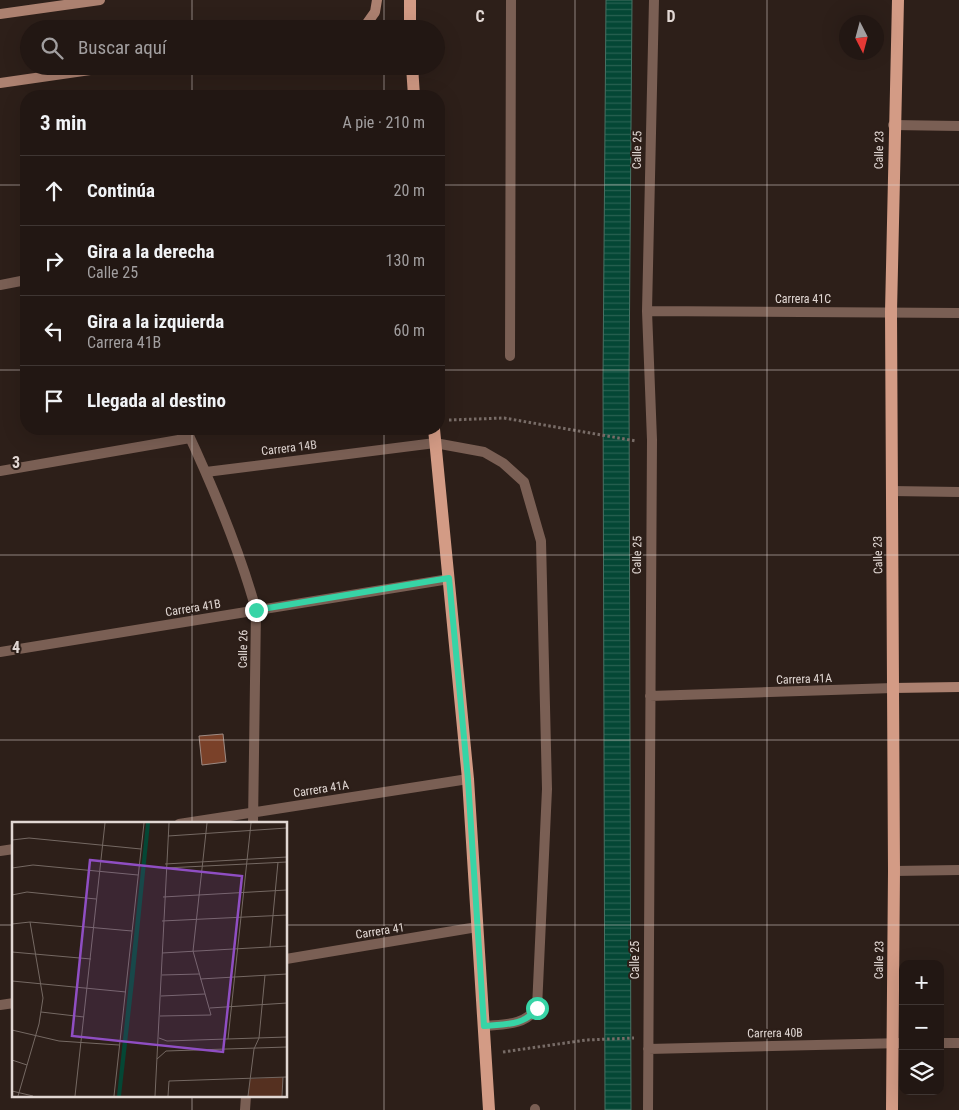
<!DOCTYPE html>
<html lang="es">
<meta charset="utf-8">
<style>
:root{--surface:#221713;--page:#2a201c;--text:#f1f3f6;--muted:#a29fa0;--line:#3f3633}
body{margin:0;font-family:"Roboto Condensed",sans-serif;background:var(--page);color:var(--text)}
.controls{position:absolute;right:15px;bottom:15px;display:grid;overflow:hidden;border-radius:10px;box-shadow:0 5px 20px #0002}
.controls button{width:45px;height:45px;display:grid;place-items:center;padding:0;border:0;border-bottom:1px solid var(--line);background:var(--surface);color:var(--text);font:25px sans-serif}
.compass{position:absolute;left:839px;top:15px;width:45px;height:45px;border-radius:50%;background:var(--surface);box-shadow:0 5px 20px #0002;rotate:174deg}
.stop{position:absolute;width:15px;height:15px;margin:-11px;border:4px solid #37d4a6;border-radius:50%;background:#fff}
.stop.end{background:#37d4a6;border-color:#fff;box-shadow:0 1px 5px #0008}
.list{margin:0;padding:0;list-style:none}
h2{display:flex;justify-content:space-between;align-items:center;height:65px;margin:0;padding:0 20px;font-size:21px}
h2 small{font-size:16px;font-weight:400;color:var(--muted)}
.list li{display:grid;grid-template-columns:32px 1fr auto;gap:15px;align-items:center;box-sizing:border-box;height:70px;padding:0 20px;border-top:1px solid var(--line)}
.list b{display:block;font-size:19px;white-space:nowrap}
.list p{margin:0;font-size:16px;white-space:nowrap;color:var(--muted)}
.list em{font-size:16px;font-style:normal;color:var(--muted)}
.icon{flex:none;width:28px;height:28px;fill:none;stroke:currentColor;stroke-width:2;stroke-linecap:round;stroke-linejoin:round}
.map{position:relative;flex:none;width:959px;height:1110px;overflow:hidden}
.search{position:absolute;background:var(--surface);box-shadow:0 5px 20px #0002;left:20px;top:20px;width:425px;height:55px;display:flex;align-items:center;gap:12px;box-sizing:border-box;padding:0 18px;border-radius:28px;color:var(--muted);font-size:19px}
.panel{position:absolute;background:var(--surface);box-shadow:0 5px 20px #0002;left:20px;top:90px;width:425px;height:345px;border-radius:20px}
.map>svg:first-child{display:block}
.water{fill:url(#water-rules);stroke:#467264}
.building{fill:#7a4129;stroke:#9e8b84}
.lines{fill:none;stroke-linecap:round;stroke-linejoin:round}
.path{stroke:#786c67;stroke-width:3;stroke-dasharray:2.5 2.5;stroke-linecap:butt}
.lane{stroke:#7a5f54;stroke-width:10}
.street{stroke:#7a5f54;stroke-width:10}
.secondary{stroke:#ac8170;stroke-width:10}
.primary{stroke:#d39b85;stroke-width:12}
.route{stroke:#37d4a6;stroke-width:6}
.grid{fill:none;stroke:#e1d7d3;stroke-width:1;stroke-opacity:0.55}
.labels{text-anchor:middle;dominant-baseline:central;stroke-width:4;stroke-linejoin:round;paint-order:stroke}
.street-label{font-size:12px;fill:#e1d7d3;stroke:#2d1f19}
.inset-road{fill:none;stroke:#756963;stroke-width:1}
.view{fill:#8f4ec3;fill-opacity:0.15;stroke:#8f4ec3;stroke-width:2.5}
.inset-edge{fill:none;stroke:#e1d7d3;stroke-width:2.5}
.grid-label{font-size:16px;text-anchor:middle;font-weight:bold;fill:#e1d7d3;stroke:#2d1f19;stroke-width:4;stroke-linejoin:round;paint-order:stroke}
</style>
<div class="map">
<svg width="959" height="1110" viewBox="0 0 959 1110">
<defs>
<pattern id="water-rules" width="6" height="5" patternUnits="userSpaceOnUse" patternTransform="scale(1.25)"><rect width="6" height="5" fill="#044735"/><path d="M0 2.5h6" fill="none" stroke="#286151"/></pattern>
</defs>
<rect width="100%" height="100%" fill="#2d1f19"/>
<!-- water -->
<path class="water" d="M 606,0 L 632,0 L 629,378 L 631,1110 L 605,1110 L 603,378 Z"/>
<!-- building -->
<path class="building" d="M 223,734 L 226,762 L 202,765 L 199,736 Z"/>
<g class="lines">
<!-- path -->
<path class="path" d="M 449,420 L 504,418 L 636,441
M 503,1052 L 586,1040 L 634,1038"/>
<!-- lane -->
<path class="lane" d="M 510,356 L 511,0
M 435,443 L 484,452 L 503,463 L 524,482 L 541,541 L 547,789 L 537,1008 C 524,1026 504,1024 484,1026
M 535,1109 L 535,1110"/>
<!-- street -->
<path class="street" d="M 893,125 L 959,126
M 0,285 L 26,280
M 647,311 L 959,313
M 186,429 C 213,487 239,548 256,610 L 253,824
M 0,471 L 190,438
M 206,472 L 435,443
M 891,491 L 959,492
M 0,652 L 449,579
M 650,696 L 893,688
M 179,824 L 468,779
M 0,851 L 14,849
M 894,871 L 959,870
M 286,959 L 477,927
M 0,1005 L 14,1003
M 940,1043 L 959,1043
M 648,1049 L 903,1043
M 245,1110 L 246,1096
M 648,1110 L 652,440 L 647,311 L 654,0"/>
<!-- secondary -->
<path class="secondary" d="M 0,14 L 100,0
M 363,29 L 375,12 L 377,0
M 0,83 L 118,66
M 893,688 L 959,687"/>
<!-- primary -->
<path class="primary" d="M 410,0 L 410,29
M 412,66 L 414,96
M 434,429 L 468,779 L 489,1110
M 892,1110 L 894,871 L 891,312 L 898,0"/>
</g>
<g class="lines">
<!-- route -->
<path class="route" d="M 256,610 L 449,578 L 468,780 L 484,1026 C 504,1024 525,1026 537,1008"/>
</g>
<!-- grid -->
<path class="grid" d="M 192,0 L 192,29M 384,0 L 384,29M 575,0 L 575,1110M 767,0 L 767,1110M 192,66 L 192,96M 384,66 L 384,96M 0,185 L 26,185M 439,185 L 959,185M 0,370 L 26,370M 439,370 L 959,370M 192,429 L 192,824M 384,429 L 384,1110M 0,555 L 959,555M 0,740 L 959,740M 0,925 L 14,925M 286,925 L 959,925M 192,1096 L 192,1110"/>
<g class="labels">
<!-- street labels -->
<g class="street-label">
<text transform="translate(637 150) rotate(-89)">Calle 25</text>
<text transform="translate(879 150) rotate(-89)">Calle 23</text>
<text x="803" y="299">Carrera 41C</text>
<text transform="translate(289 448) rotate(-7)">Carrera 14B</text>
<text transform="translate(637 555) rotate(-89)">Calle 25</text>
<text transform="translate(878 555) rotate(-91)">Calle 23</text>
<text transform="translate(193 608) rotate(-9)">Carrera 41B</text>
<text transform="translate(243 649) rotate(-89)">Calle 26</text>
<text transform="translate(804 679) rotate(-2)">Carrera 41A</text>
<text transform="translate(321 789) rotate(-9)">Carrera 41A</text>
<text transform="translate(380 931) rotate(-9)">Carrera 41</text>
<text transform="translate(635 960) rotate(-90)">Calle 25</text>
<text transform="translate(879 960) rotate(-89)">Calle 23</text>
<text transform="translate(775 1033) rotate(-1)">Carrera 40B</text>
</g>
</g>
<!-- overview -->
<g transform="translate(12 822)">
<rect width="275" height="275" fill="#2d1f19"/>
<path d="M 271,255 L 270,274 L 236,274 L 238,257 Z" fill="#553020"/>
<path d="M 134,1 L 138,1 L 122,160 L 109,274 L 105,274 Z" fill="#044735"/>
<path class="inset-road" d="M 156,14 L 275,6M 0,18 L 17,16 L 129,27M 153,42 L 275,35M 0,46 L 21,43 L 126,53M 153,46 L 275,40M 0,73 L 15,70 L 84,77M 151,75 L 275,68M 150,99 L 275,93M 0,102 L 18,100 L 120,109M 258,125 L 266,40M 0,130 L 79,137M 150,131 L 275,124M 150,153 L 187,152M 188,157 L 275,152M 0,159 L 114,170M 149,174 L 193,172M 198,186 L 275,181M 29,190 L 72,195M 148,194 L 199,193 L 181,129 L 195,1M 0,208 L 47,219 L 107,223M 147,216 L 155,219 L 275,215M 216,217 L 239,1M 145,237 L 154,229 L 275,225M 0,238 L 15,243M 0,269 L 21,274M 6,274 L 27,202 L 31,176 L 18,100M 63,274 L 93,1M 102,274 L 132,1M 143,274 L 157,1M 156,274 L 157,259 L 275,255M 236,274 L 242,227 L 247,216 L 253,153M 270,274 L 271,255"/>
<path class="view" d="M 78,38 L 230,54 L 211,230 L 60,214 Z"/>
<rect width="275" height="275" class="inset-edge"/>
</g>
<g class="grid-label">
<text x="480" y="22">C</text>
<text x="671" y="22">D</text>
<text x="16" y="468">3</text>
<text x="16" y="653">4</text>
</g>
</svg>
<div class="controls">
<button>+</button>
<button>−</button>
<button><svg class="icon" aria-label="layers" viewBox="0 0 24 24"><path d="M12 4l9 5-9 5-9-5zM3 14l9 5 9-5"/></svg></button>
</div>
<svg class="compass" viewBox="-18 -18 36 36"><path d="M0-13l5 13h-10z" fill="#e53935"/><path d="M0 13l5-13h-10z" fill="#a29fa0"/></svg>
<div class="stop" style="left:537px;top:1008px"></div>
<div class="stop end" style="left:256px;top:610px"></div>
<div class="search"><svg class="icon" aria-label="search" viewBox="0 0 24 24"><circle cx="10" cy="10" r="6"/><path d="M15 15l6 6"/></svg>Buscar aquí</div>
<section class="panel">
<h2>3 min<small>A pie · 210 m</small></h2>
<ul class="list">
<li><svg class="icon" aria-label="ahead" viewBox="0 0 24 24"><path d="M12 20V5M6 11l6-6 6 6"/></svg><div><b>Continúa</b></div><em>20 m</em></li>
<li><svg class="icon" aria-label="right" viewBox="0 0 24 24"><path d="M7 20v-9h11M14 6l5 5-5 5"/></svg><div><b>Gira a la derecha</b><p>Calle 25</p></div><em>130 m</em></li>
<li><svg class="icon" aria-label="left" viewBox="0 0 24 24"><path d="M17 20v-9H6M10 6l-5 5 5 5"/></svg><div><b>Gira a la izquierda</b><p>Carrera 41B</p></div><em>60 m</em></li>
<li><svg class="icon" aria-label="arrive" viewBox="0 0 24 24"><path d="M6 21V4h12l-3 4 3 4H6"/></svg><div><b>Llegada al destino</b></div></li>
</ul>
</section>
</div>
